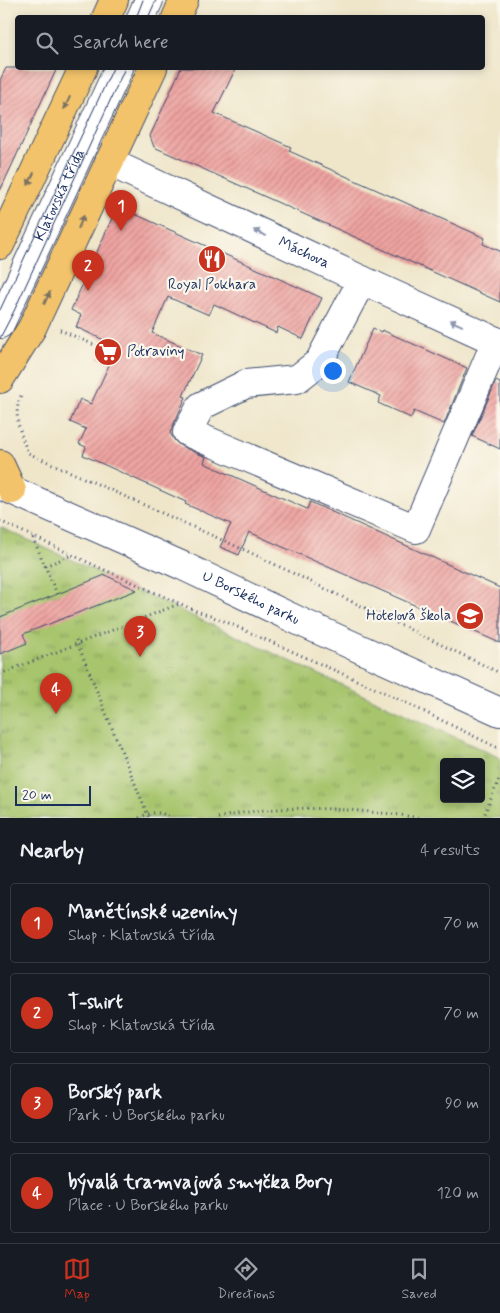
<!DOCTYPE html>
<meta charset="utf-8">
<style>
:root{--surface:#171b24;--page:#242831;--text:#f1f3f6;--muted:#9ea1a6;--line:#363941;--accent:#c8321e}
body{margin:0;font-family:Mynerve,sans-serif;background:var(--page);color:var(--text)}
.controls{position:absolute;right:15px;bottom:15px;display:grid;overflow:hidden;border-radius:5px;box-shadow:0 2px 8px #0003}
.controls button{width:45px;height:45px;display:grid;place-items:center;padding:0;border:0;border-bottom:1px solid var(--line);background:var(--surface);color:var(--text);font:25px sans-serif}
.scale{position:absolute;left:15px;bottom:12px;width:76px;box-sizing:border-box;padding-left:5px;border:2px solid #1b2f5e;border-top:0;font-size:14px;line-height:18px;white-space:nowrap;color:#1b2f5e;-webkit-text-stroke:4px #fbf7ec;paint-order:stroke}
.you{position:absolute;left:332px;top:370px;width:18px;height:18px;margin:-12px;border:4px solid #fff;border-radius:50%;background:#1a73e8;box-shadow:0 0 0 8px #1a73e833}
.badge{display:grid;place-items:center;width:32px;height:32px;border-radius:50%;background:var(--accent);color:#fff;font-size:16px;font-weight:700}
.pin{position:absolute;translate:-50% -41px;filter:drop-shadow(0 1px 2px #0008)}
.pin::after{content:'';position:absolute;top:26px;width:18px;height:15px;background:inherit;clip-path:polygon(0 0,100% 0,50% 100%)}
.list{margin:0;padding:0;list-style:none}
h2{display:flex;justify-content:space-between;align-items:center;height:65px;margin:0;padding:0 20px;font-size:21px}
h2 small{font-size:16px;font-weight:400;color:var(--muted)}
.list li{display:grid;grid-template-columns:32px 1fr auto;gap:15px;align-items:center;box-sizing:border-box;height:80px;margin:0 10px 10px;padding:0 10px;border:1px solid var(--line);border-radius:5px}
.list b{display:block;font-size:19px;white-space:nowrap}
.list p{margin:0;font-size:16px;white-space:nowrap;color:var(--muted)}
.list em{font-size:16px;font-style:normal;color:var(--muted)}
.icon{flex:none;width:28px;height:28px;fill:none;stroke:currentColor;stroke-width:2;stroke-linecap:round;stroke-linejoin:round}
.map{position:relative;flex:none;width:500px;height:818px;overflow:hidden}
.search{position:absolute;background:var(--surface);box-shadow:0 2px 8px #0003;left:15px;right:15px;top:15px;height:55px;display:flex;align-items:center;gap:12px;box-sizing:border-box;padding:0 18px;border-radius:5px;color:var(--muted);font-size:19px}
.sheet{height:425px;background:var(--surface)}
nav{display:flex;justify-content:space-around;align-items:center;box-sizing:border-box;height:70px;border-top:1px solid var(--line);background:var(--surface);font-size:14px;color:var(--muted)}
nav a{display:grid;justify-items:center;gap:2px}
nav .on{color:var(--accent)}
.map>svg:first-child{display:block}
.park{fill:url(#park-tufts);stroke:#617a66;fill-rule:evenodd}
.building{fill:url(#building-hatch)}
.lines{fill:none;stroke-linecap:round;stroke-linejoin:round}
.minor-casing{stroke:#3b4a6e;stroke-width:30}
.major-casing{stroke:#3b4a6e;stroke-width:30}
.path{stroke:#3b4a6e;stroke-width:3;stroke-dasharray:1 4;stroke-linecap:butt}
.minor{stroke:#fff;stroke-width:28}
.major{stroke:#f2c36a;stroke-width:28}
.tram{stroke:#1b2f5e;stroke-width:1}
.oneway{fill:#7c7263}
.oneway2{fill:#8d97ae}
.labels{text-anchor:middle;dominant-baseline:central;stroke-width:4.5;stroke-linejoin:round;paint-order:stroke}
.street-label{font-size:15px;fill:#1b2f5e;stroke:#fbf7ec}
.poi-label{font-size:15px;fill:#1b2f5e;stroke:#fbf7ec}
</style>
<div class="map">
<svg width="500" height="818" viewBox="0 0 500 818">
<defs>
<pattern id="park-tufts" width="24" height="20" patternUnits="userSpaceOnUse" patternTransform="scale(1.25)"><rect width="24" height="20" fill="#a7c56d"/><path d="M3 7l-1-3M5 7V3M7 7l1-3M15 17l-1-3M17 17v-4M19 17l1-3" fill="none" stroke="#87a05d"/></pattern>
<pattern id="building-hatch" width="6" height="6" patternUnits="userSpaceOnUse" patternTransform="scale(1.25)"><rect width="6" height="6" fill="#efa4a1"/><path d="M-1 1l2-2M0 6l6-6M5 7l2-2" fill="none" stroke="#c18686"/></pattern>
</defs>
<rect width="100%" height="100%" fill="#fbf7ec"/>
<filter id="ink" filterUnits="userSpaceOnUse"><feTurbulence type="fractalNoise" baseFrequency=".02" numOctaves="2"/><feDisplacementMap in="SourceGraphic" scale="10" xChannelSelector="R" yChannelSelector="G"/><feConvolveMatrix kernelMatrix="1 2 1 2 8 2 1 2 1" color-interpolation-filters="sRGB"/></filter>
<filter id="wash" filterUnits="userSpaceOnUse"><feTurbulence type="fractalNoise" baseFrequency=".0096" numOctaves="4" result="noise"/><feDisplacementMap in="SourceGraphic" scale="20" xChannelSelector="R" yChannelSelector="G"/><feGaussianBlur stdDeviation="1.12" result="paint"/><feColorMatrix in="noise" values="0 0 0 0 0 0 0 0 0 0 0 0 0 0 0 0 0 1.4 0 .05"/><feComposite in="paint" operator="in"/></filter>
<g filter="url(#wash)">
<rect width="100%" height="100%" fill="#efe6ca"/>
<!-- park -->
<path class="park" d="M 0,527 L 500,758 L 500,818 L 0,818 ZM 444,762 L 481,762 L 481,799 L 444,799 Z"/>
<g id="blocks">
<!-- building -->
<path class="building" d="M 6,68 L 57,68 L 0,191 L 0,80 Z
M 181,68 L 236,68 L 214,113 L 291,147 L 289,151 L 485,238 L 483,244 L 500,251 L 500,302 L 154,147 L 150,136 Z
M 128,211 L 322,298 L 303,339 L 278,327 L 276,333 L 214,304 L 209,315 L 168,297 L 152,333 L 202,355 L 183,396 L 186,397 L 170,433 L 175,441 L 181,446 L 206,457 L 204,463 L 307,509 L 310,502 L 500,588 L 500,643 L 249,532 L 239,555 L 220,547 L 231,524 L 185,504 L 186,502 L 83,455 L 86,447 L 79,444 L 86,429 L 70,422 L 80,399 L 91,404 L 110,363 L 98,358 L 106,341 L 76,327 L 81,315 L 71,310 L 113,216 Z
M 373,328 L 381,332 L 382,330 L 467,368 L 444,424 L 414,411 L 411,418 L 378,403 L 381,396 L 349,382 Z
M 496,381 L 500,383 L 500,449 L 472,436 Z
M 105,575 L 137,590 L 23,634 L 27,643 L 0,654 L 0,617 Z"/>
</g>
</g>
<g filter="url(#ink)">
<use href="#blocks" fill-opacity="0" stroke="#3b4a6e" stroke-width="1"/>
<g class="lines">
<defs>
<g id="minor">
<path d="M 141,18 L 149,0"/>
<path id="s1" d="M 109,162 L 362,280 L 500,343"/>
<path d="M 362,280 L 319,362 L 297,379 L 246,384 L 201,406 L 187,432 L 416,529 L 496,341"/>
<path id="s2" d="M 0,324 L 119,68"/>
<path id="s3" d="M 0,485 L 183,566 L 303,623 L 500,712"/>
</g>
<path id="major" d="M 106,18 L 114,0
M 176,18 L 184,0
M 0,245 L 83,68
M 0,379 L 32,328 L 153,68
M 0,464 L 12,490"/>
</defs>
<!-- minor casing -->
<use href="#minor" class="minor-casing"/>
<!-- major casing -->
<use href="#major" class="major-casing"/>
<!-- path -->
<path class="path" d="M 60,330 L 99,347
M 21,396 C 12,414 21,435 28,453 L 249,552 L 500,673
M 0,521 L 85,561 L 194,610 L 224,621 L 390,695 L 500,749
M 33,538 L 57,594
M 45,566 L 72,555
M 76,640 L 149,818
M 0,674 L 179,604
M 139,818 C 151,811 160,811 172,818
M 218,818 C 265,806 313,807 360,811 C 380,813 399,814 418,818
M 483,818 L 500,777"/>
<!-- minor -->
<use href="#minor" class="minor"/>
<!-- major -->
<use href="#major" class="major"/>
<!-- tram -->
<path class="tram" d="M 136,18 L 143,0
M 148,18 L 156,0
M 0,310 L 113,68
M 0,338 L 14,311 L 125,68"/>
</g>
<!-- one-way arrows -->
<defs><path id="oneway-solid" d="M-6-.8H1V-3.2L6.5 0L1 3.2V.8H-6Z" transform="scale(1.25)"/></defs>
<g class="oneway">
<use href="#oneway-solid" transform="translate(67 103) rotate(115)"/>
<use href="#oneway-solid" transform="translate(31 179) rotate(115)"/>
<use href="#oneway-solid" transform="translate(81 222) rotate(-66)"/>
<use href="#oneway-solid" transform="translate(47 298) rotate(-65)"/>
</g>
<g class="oneway2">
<use href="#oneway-solid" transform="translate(260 233) rotate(-155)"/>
<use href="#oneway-solid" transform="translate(456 323) rotate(-156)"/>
</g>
</g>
<!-- icons -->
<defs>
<symbol id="restaurant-disc" viewBox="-11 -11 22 22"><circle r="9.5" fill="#c8321e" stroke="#fbf7ec"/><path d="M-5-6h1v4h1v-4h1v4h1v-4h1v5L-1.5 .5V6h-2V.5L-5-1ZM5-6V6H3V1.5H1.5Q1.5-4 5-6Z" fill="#fff"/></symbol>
<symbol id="supermarket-disc" viewBox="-11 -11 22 22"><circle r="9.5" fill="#c8321e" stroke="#fbf7ec"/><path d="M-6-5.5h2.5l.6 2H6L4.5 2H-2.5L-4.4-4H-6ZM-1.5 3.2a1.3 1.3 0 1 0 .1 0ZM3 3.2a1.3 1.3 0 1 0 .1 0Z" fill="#fff"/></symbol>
<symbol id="school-disc" viewBox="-11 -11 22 22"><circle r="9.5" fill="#c8321e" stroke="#fbf7ec"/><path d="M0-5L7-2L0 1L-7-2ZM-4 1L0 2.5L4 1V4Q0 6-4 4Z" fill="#fff"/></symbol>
</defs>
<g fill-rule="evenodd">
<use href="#restaurant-disc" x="196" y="243" width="32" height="32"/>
<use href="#supermarket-disc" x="92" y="336" width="32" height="32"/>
<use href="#school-disc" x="454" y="600" width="32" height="32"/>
</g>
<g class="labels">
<!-- street labels -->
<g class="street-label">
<text stroke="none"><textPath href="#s2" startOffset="142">Klatovská třída</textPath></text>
<text stroke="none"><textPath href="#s1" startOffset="215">Máchova</textPath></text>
<text stroke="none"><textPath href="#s3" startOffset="275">U Borského parku</textPath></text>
</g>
<!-- poi labels -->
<g class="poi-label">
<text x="212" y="285">Royal Pokhara</text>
<text x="127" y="352" text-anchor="start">Potraviny</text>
<text x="451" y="616" text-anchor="end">Hotelová škola</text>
</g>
</g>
</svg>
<div class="controls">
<button><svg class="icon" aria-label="layers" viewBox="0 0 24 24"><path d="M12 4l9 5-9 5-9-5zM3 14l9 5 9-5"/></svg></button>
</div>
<div class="scale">20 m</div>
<div class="you"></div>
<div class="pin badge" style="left:121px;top:231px">1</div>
<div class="pin badge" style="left:88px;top:291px">2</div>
<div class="pin badge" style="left:140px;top:657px">3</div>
<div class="pin badge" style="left:56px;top:714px">4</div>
<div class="search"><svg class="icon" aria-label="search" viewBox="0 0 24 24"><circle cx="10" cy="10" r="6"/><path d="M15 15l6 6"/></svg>Search here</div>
</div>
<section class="sheet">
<h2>Nearby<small>4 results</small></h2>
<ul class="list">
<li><span class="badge">1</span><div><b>Manětínské uzeniny</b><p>Shop · Klatovská třída</p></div><em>70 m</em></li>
<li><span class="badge">2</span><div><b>T-shirt</b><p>Shop · Klatovská třída</p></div><em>70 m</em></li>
<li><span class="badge">3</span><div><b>Borský park</b><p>Park · U Borského parku</p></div><em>90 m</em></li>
<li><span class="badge">4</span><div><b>bývalá tramvajová smyčka Bory</b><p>Place · U Borského parku</p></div><em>120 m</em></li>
</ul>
</section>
<nav>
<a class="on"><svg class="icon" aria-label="map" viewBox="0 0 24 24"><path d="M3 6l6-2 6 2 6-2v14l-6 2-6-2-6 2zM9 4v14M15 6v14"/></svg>Map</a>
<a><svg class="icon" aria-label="directions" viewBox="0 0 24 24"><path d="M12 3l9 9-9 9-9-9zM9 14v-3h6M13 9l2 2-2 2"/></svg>Directions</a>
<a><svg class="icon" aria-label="saved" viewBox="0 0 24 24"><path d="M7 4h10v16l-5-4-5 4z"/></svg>Saved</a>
</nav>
